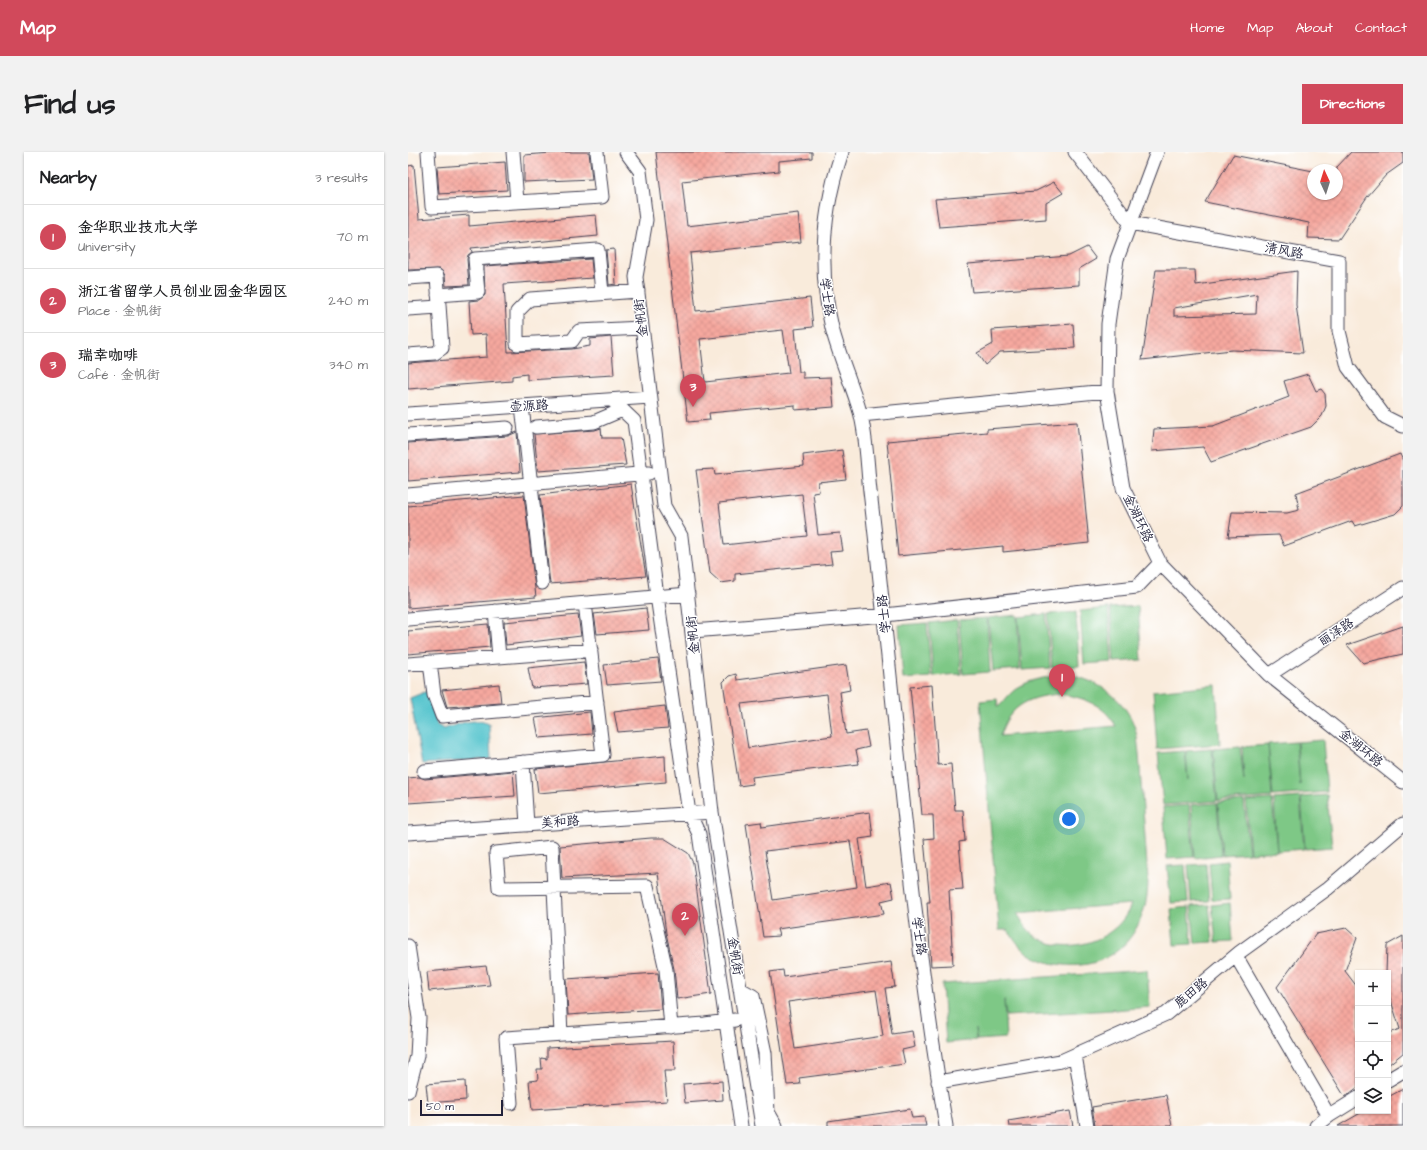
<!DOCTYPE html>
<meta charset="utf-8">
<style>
:root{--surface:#fff;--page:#f2f2f2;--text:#202124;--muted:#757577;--line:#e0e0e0;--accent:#d1495b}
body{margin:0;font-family:"Architects Daughter","LXGW WenKai TC",sans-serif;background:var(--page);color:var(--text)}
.controls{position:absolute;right:12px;bottom:12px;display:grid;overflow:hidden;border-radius:0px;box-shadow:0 1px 3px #0004}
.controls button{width:36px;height:36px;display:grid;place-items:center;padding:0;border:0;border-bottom:1px solid var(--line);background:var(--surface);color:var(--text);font:20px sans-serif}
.compass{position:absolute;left:899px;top:12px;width:36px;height:36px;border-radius:50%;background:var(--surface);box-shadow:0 1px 3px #0004;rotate:356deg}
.scale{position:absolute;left:12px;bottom:10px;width:83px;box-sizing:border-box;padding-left:4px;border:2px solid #22223b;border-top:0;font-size:11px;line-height:14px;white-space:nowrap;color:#22223b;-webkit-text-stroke:3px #fff;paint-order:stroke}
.you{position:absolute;left:661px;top:667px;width:14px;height:14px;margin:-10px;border:3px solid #fff;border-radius:50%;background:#1a73e8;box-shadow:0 0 0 6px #1a73e833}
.badge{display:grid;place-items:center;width:26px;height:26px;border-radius:50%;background:var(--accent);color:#fff;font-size:13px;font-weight:700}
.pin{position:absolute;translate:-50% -33px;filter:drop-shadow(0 1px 2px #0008)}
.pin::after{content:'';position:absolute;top:21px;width:14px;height:12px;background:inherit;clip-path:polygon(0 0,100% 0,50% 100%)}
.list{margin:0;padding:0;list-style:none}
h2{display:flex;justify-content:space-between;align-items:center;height:52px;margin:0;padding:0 16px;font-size:17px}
h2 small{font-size:13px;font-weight:400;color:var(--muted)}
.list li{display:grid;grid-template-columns:26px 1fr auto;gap:12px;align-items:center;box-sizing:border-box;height:64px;padding:0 16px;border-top:1px solid var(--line)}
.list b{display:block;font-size:15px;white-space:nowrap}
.list p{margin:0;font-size:13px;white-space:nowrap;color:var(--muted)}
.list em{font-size:13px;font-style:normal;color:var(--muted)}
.icon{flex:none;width:22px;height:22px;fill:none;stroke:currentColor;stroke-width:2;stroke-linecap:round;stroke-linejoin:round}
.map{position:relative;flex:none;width:995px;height:974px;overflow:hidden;border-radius:0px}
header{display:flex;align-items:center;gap:24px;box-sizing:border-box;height:56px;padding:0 20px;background:var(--accent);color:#fff}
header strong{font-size:19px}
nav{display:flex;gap:22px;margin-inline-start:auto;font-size:14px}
.intro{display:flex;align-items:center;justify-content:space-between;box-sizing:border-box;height:96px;padding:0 24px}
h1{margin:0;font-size:28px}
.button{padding:10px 18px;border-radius:0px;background:var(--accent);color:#fff;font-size:14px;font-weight:700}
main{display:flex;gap:24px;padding:0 24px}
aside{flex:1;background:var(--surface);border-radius:0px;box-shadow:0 1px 3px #0004}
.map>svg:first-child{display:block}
.green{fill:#7ec886;stroke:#507560;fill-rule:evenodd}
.water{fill:#57c5ce;stroke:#3c7484}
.building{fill:url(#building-cross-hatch);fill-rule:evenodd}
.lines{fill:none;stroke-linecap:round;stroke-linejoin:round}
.minor-casing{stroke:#424053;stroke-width:15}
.minor{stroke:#fff;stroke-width:13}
.labels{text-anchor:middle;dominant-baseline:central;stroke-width:3;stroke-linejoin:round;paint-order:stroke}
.street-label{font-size:13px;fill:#22223b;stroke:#fff}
</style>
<header>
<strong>Map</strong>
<nav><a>Home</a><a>Map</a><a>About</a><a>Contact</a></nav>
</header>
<div class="intro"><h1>Find us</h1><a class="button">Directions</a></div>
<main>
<aside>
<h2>Nearby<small>3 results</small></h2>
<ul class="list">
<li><span class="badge">1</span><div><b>金华职业技术大学</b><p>University</p></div><em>70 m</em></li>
<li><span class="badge">2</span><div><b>浙江省留学人员创业园金华园区</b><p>Place · 金帆街</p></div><em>240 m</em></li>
<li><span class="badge">3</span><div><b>瑞幸咖啡</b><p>Café · 金帆街</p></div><em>340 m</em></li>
</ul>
</aside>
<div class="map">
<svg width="995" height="974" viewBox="0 0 995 974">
<defs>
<pattern id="building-cross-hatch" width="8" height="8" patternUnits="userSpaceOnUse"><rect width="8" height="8" fill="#f6a89f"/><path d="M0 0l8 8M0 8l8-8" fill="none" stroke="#d3908a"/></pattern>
</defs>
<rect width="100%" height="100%" fill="#fff"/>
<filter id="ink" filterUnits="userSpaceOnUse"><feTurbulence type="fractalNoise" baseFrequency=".025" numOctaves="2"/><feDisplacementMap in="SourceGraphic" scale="8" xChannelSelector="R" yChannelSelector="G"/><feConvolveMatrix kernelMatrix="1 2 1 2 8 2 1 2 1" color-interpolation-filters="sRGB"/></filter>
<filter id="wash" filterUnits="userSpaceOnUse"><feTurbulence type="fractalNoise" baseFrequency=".012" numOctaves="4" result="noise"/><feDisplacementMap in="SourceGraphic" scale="16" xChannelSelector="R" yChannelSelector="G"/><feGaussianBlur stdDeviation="0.9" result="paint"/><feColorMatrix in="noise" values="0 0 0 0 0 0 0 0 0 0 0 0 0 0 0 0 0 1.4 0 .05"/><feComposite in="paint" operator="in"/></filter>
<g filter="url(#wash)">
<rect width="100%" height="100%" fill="#f9ebdb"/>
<!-- green -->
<path class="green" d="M 730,454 L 734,508 L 706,510 L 702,456 Z
M 700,456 L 704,510 L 676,512 L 672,459 Z
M 668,460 L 671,514 L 644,516 L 640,462 Z
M 638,462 L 642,516 L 614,518 L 610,465 Z
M 609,463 L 612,517 L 585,519 L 580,466 Z
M 579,466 L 582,520 L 555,522 L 551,468 Z
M 549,468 L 553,522 L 525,524 L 521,471 Z
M 519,471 L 523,525 L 495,527 L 491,473 Z
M 658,523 C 690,526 724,551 729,585 C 732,604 732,624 734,643 C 736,671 738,699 740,728 C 740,777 709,818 656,813 C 644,812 632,809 621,802 C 612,796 606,786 599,778 L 591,778 L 572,549 L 589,547 L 590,555 C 595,551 598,546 602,542 C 617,527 638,525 658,523 ZM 653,542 C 677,546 695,552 708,574 L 592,584 C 601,552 624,544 653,542 ZM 723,752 C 711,789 657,806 626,783 C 618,777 614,769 609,761 Z
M 808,533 L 812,592 L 749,597 L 745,539 Z
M 915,588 L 919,640 L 865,644 L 860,592 L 888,590 L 892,633 L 889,590 Z
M 860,593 L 864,645 L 810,649 L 805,597 L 832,595 L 836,629 L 834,595 Z
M 804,597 L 809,649 L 755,653 L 750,601 L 777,599 L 780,629 L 778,599 Z
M 919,643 L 924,695 L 897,697 L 893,645 Z
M 892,645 L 896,697 L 869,699 L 866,647 Z
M 864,647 L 869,699 L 842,701 L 838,649 Z
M 836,649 L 841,701 L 814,703 L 810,651 Z
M 809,651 L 813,703 L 787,706 L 783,653 Z
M 781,653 L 786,705 L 759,707 L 755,655 Z
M 819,709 L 822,747 L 804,748 L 801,711 Z
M 798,712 L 801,749 L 783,750 L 780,713 Z
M 777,713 L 780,750 L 763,751 L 759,714 Z
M 822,751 L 825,789 L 808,790 L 804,753 Z
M 801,753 L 805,790 L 787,791 L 783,754 Z
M 781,755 L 784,792 L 766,793 L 763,757 Z
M 739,818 L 742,855 L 706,858 L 705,856 L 705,858 L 598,864 L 596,848 L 598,886 L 569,888 L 567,877 L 568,888 L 538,891 L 534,832 Z"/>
<!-- water -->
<path class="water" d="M 19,539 L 29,573 L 36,577 C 50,572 67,565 81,572 L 83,607 L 14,612 L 2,546 Z"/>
<g id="blocks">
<!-- building -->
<path class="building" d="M 158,0 L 181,0 L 184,27 L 116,30 L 116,3 Z
M 248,0 L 404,0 L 404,6 L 371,9 L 371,19 L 274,29 L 279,74 L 390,61 L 393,90 L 282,101 L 288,159 L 402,146 L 405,175 L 387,177 L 391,220 L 395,220 L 395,226 L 423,225 L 426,255 L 387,258 L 387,253 L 301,261 L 302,268 L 280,270 ZM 375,178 L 381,221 L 297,230 L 292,187 Z
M 943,0 L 995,0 L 995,11 L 978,23 L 959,45 L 931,87 L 900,86 L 901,71 L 797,50 L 825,3 L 905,19 L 905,42 L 929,42 L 929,15 Z
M 97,10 L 99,38 L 31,42 L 29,15 Z
M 6,13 L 11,67 L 61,63 L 61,74 L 188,63 L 190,84 L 63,96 L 64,100 L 60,103 L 59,107 L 61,133 L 38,134 L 37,123 L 32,117 L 0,118 L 0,14 Z
M 646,30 L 655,41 L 638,51 L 638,67 L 531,75 L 527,47 L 628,39 Z
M 679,95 L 688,107 L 671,117 L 671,133 L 564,140 L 560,112 L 661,104 Z
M 206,97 L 208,132 L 201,133 L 198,98 Z
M 183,107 L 185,126 L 96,132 L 100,200 L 164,197 L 182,194 L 182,187 L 203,185 L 206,223 L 119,228 L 119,222 L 104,224 L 104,229 L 0,237 L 0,211 L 79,205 L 78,182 L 63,183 L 61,149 L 71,148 L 77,143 L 76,114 Z
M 748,118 L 787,118 L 788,133 L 889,119 L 888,153 L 895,201 L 824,198 L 734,208 ZM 849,142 L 848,162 L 766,164 L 766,156 Z
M 665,172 L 667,196 L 592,200 L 577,213 L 569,201 L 585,192 L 584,178 Z
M 900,222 L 908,239 L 913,237 L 917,242 L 918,254 L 914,264 L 903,275 L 803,310 L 795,295 L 744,299 L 746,277 L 805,274 L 881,245 L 876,229 Z
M 669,270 L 681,391 L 595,400 L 595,394 L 490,404 L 479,289 L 579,280 L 579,277 Z
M 193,276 L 194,286 L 213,286 L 218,313 L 130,319 L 126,282 L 187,278 Z
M 109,280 L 112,320 L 0,329 L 0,291 L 100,284 Z
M 434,298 L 438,327 L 410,330 L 411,340 L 405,341 L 410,383 L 432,381 L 435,399 L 422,400 L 424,412 L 327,422 L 327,429 L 313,431 L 302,421 L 288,318 L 306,317 L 307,323 L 396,314 L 395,303 ZM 394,342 L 399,384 L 316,393 L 311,351 Z
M 992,302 L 995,309 L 995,354 L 987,362 L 947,374 L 944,369 L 876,394 L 871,383 L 820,385 L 824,360 L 879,361 L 891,358 L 888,341 Z
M 223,332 L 238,424 L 142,432 L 132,343 Z
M 116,343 L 128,445 L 0,456 L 0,354 Z
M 238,456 L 241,478 L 189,482 L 186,462 Z
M 170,463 L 173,484 L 98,493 L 96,470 Z
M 80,472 L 82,495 L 0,502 L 0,479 Z
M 995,474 L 995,502 L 955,511 L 939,493 Z
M 250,507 L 253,529 L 199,533 L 196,513 Z
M 176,510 L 179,532 L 124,536 L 120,516 Z
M 438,513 L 442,538 L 432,540 L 438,582 L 458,579 L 461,595 L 448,598 L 451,612 L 344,625 L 345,632 L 331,634 L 315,530 L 321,524 L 328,522 L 329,528 ZM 419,542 L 424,584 L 340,596 L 333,552 Z
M 91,532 L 93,551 L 39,555 L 34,538 Z
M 524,533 L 530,613 L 543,612 L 547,658 L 555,658 L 557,689 L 551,690 L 555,737 L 541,738 L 545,813 L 523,814 L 519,750 L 522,750 L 516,687 L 526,686 L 525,663 L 514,663 L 502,535 Z
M 257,554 L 260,576 L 210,580 L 206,560 Z
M 182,560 L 184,582 L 131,586 L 127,566 Z
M 257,604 L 258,630 L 130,641 L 127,617 Z
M 105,619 L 107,644 L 0,651 L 0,626 L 11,625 L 17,627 Z
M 462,660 L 465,685 L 451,687 L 458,734 L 483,730 L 486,746 L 473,749 L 476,762 L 369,777 L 371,784 L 355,785 L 338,672 L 353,670 L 354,675 ZM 442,689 L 449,735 L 365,748 L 357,699 Z
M 243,686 L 256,686 L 280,701 L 285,711 L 303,842 L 269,847 L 266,817 L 258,781 L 250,721 L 154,726 L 152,694 Z
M 938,776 L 949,786 L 937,819 L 950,836 L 950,935 L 937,945 L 869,835 L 908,782 Z
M 995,784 L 995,901 L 980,913 L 980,881 L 992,877 L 980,839 L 980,821 L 978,821 L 979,793 Z
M 483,810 L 487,835 L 477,836 L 484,882 L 504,879 L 507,895 L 494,898 L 497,912 L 391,926 L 392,932 L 379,933 L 362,820 L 375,818 L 376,825 ZM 468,838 L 475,884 L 387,897 L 380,850 Z
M 78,814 L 82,833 L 21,839 L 19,820 Z
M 250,821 L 253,857 L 160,863 L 158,827 Z
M 265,889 L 267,919 L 256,919 L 259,949 L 124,958 L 121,929 L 130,928 L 129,917 L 134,917 L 133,906 L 139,907 L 139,896 Z
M 57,929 L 58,948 L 20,951 L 18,932 Z
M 314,929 L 315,948 L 277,951 L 275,932 Z
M 995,937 L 995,974 L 930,974 L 956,959 L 980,959 L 980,945 Z
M 758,943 L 764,974 L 687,974 L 684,955 Z
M 502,957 L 504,966 L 516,965 L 518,974 L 420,974 L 420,969 Z
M 662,959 L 665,974 L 601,974 L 600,969 Z"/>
</g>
</g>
<g filter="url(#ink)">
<use href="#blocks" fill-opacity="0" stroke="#424053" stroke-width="1"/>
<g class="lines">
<defs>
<path id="minor" d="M 20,0 L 24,55 L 194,45 L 189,0
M 105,0 L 109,49
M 218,0 L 232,19 L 238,68 L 228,125 L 256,354 L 273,384 L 304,660 L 354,974
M 434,0 C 415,57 410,117 424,176 C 431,204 444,232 452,260 C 459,285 459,314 462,339 C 487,551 502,764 538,974
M 667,0 L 722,71 L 931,109 L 931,179 L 940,215 L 977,265 L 995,274
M 749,0 L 709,107 L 700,172 L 699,239 L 715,336 L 752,411 L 861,523 L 995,630
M 0,126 L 29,124 L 34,196 L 27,201 L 0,203
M 230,139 L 122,147 L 109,160 L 109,192 L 164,189 L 171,179 L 234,176
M 30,143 L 70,140 L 67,107 L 190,98 L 194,141
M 0,157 L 31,155
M 204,248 L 226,269 L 249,444 L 281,661 L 291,682 L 333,974
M 114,254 L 134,431
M 0,262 L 242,245
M 453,263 L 699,239
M 128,275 L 186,270 L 214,258
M 0,283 L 99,276
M 0,343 L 241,321
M 87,459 L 91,505
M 0,467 L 280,442
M 285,479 L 477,463 L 729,435 L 752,411
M 22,510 L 26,543 L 34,564 L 189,550
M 0,512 L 183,498
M 861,523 L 995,436
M 115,610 L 119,673
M 16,619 L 195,603 L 177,451
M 0,681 L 304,660
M 0,794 L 11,866 L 9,904 L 0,939
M 828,804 L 921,964
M 332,837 L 345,844 L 357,901 L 360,960 L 368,974
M 153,882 L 144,695 L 88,701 L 91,736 L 239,734 L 258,818 L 263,875
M 667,903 L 679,974
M 980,928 L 995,919
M 530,930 L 653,909 L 758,862 L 832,800 L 919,737 L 995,672
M 103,951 L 98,886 L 297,872 L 327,868
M 908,974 L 921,964 L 950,946"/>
</defs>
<!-- minor casing -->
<use href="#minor" class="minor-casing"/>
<!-- minor -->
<use href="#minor" class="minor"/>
</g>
</g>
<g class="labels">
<!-- street labels -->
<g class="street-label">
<text transform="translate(876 99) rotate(10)">清风路</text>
<text transform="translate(419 145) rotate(82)">学士路</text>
<text transform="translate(233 166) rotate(-97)">金帆街</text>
<text transform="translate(121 254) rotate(-4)">壶源路</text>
<text transform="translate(730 366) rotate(64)">金湖环路</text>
<text transform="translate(476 462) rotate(-96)">学士路</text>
<text transform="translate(928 480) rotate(-33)">丽泽路</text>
<text transform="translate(285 483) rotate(-96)">金帆街</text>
<text transform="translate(953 596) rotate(39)">金湖环路</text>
<text transform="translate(152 670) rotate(-4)">美和路</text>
<text transform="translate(511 784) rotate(82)">学士路</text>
<text transform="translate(327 804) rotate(81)">金帆街</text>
<text transform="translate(783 841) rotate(-40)">鹿田路</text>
</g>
</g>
</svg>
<div class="controls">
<button>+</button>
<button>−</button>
<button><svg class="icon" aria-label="locate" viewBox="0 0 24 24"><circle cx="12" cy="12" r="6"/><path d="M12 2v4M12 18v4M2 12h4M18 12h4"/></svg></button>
<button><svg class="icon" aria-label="layers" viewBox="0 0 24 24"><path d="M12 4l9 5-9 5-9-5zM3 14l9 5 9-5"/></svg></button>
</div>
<svg class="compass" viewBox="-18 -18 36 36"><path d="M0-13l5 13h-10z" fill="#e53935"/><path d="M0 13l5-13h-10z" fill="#757577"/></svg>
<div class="scale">50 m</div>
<div class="you"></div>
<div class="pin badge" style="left:654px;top:545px">1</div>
<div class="pin badge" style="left:277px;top:784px">2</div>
<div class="pin badge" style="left:285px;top:255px">3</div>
</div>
</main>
